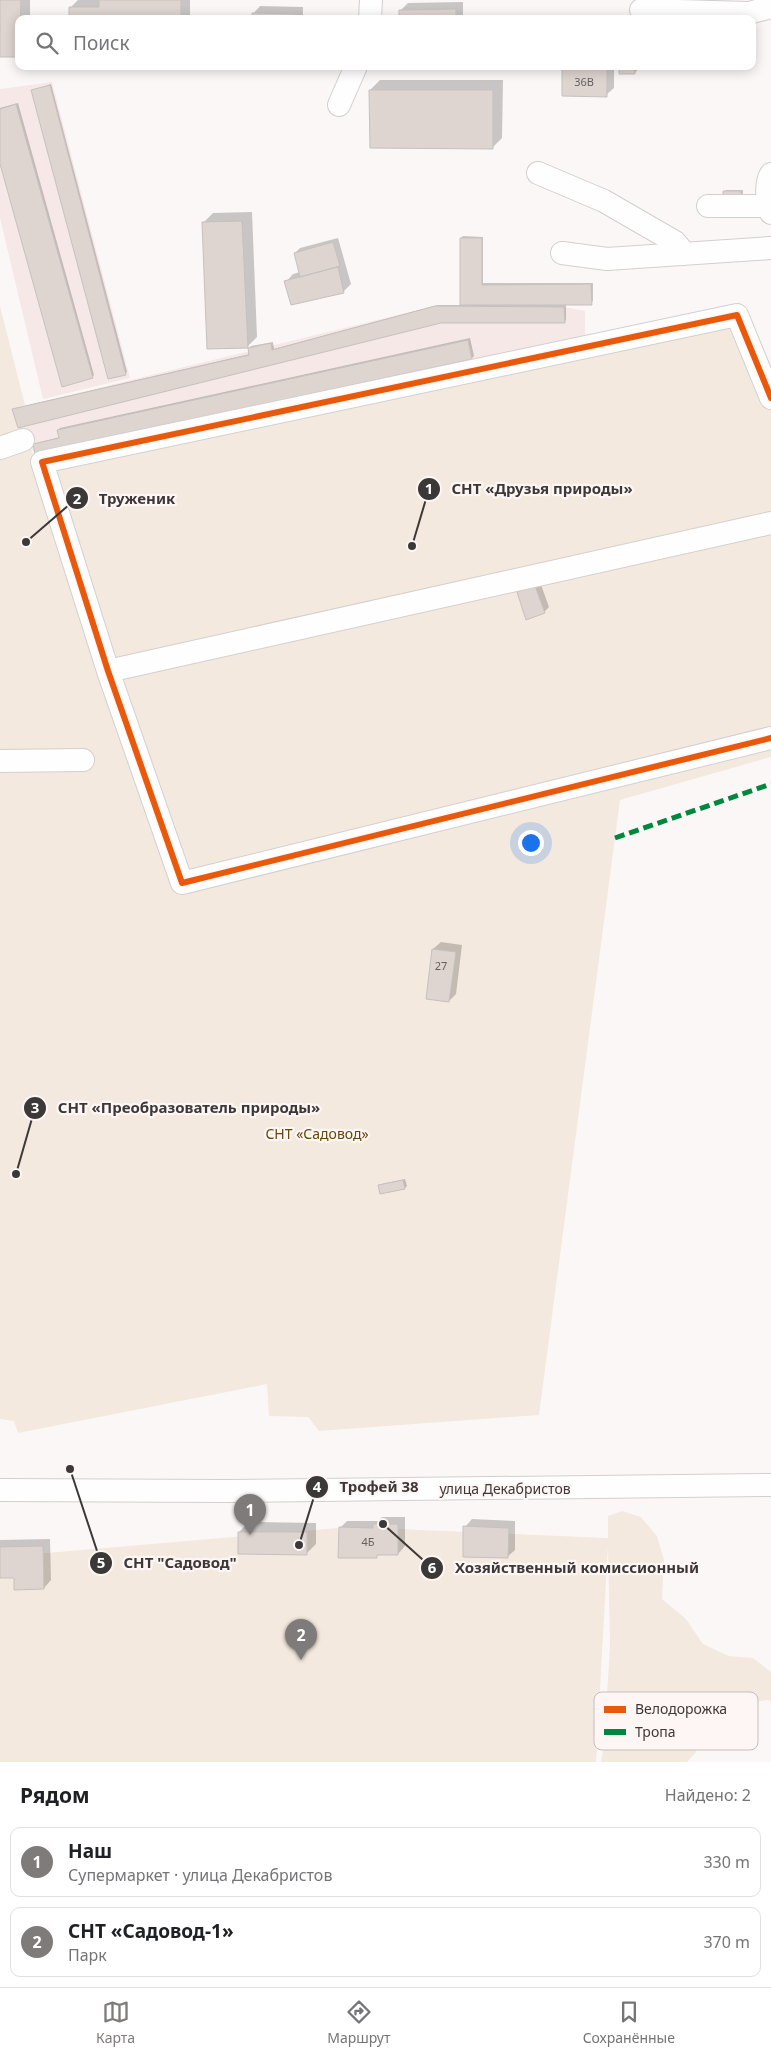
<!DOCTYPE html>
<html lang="ru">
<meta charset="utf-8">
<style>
:root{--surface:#fff;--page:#f6f6f6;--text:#202124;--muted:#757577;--line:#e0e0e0;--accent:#807b7b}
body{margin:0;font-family:"Noto Sans",sans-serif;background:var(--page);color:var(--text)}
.you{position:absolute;left:530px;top:842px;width:18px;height:18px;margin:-12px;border:4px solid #fff;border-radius:50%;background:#1a73e8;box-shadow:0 0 0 8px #1a73e833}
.badge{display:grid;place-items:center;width:32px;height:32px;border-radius:50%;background:var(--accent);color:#fff;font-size:16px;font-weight:700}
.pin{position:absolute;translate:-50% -41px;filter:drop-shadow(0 1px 2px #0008)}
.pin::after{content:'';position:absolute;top:26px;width:18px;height:15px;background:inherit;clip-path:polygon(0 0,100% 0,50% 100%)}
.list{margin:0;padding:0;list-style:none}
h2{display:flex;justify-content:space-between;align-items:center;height:65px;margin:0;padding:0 20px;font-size:21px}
h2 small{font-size:16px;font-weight:400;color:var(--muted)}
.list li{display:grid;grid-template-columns:32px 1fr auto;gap:15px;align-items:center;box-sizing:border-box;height:70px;margin:0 10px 10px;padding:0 10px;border:1px solid var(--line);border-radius:10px}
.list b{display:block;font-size:19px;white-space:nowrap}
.list p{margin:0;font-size:16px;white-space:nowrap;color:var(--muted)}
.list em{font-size:16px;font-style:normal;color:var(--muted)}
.icon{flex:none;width:28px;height:28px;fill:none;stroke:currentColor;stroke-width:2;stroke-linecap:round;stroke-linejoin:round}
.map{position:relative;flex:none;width:771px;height:1762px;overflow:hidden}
.search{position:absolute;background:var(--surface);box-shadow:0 2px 12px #0003;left:15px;right:15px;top:15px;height:55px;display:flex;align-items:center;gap:12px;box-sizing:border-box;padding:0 18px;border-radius:10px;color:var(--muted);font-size:19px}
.sheet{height:225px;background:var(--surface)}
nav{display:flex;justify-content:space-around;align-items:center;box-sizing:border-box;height:70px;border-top:1px solid var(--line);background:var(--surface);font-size:14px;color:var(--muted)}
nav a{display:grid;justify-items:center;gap:2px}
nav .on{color:var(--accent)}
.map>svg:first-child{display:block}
.built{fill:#f5e8e6}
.green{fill:#f4e9de}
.shadow{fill:#0003}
.building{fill:#ded4d0;stroke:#c5c1c0}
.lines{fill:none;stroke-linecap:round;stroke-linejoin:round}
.minor-casing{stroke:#d4cfcf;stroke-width:24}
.minor{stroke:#fffefe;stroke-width:22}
.quiet{stroke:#00873e;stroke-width:5;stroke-dasharray:10 5;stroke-linecap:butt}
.cycleway-casing{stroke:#fef6f5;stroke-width:9}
.cycleway{stroke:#e8590c;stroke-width:6}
.labels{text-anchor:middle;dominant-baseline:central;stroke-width:4.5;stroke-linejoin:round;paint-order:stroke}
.number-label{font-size:11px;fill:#655f5e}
.park-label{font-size:14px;fill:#65450c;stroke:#fef6f5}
.street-label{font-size:14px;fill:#3d3838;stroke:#fef6f5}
.key{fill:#fef6f5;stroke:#c4bdbc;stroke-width:1}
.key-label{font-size:14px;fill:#3d3838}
.leader{fill:none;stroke:#3d3838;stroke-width:2}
.callout-dot{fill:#3d3838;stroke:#fef6f5;stroke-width:2}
.mark-label{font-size:15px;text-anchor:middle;font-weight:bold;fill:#fff}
.callout-label{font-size:15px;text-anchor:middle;font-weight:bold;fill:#3d3838;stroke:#fef6f5;stroke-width:4.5;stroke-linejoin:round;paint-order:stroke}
</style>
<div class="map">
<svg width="771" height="1762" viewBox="0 0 771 1762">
<rect width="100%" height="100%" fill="#fcf7f7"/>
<!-- built -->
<path class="built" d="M 52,82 L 130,378 L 43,399 L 0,218 L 0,89 Z
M 435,306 L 564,307 L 585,311 L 585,341 L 35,454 L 18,428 L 12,409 Z"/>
<!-- green -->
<path class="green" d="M 0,306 L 25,405 L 13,409 L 18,428 L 29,427 L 33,459 L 737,315 L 771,391 L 771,757 L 620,800 L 539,1415 L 319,1431 L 308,1417 L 269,1416 L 267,1384 L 18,1433 L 14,1421 L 0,1419 Z
M 622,1511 L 641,1517 L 657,1536 L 664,1560 L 662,1599 L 686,1619 L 703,1644 L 729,1656 L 753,1658 L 771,1672 L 771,1702 L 768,1700 L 740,1704 L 706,1720 L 696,1752 L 687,1762 L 601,1762 L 609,1718 L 607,1694 L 610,1646 L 608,1546 L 596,1762 L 0,1762 L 0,1557 L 350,1527 L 608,1538 L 608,1516 Z"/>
<!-- shadow -->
<path class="shadow" d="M 0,0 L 30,0 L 30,19 L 19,19 L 0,56 Z
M 78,0 L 190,0 L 190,19 L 70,19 L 70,8 Z
M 463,2 L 463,19 L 400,19 L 400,11 L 408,3 Z
M 260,6 L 303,7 L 303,19 L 253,19 L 253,14 Z
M 563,66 L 614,66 L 614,88 L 606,95 Z
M 620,66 L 639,66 L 639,68 L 635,73 Z
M 380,80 L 503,80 L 502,138 L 492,148 L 370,90 Z
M 51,84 L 127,372 L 125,374 L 33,91 Z
M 18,103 L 94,375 L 92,377 L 0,160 L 0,108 Z
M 726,190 L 743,190 L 743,196 L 724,192 Z
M 252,212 L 257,337 L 247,347 L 203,223 L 213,213 Z
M 463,236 L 483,237 L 483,283 L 593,283 L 593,301 L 591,303 L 566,303 L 566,320 L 564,322 L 441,322 L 14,410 L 16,408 L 250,354 L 249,348 L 251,346 L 273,342 L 274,349 L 438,305 L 462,305 L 461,238 Z
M 338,238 L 351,284 L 343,292 L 286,282 L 293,274 L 300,272 L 295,253 L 300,248 Z
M 470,338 L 474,356 L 472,358 L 36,453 L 34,444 L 60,437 L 58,430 L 60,428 Z
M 540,582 L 549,607 L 544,612 L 518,593 L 523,588 Z
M 441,942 L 462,945 L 456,994 L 449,1001 L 433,949 Z
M 405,1179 L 407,1186 L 405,1188 L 381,1193 L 380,1186 L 382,1184 Z
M 382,1517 L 405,1517 L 405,1546 L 398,1554 L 380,1553 L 376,1557 L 340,1528 L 347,1521 L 378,1521 Z
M 472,1519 L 515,1521 L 515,1550 L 507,1557 L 465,1527 Z
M 249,1522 L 316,1523 L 316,1544 L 306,1554 L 239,1532 Z
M 50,1539 L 51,1580 L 44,1588 L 15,1577 L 0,1577 L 0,1540 Z"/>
<!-- building -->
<path class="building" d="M 0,0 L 21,0 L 19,57 L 0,57 Z
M 99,0 L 181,0 L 181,19 L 69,19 L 69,7 L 99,7 Z
M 456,9 L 456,19 L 399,19 L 399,10 Z
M 252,13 L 296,14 L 296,19 L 252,19 Z
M 562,66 L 607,66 L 607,97 L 562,96 Z
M 619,66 L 635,66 L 635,74 L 619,74 Z
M 50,85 L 126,375 L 108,379 L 31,90 Z
M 369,90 L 493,90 L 493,149 L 370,148 Z
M 16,104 L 93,378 L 62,387 L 0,164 L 0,109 Z
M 723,191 L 741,191 L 741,199 L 723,199 Z
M 242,221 L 248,348 L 207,349 L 202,222 Z
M 460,238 L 482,238 L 482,285 L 591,284 L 592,305 L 460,305 Z
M 333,242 L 340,266 L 300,277 L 294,253 Z
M 338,267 L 344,293 L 291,305 L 284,281 Z
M 435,306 L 564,307 L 565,323 L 441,323 L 18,428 L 12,409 L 249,355 L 248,348 L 271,343 L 272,350 Z
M 468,340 L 472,359 L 35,454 L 33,444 L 59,438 L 57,430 Z
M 535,586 L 545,613 L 526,620 L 517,592 Z
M 432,949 L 456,952 L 449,1002 L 426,999 Z
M 403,1180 L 405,1189 L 380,1194 L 378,1185 Z
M 373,1524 L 398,1524 L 398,1555 L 377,1555 L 377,1558 L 338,1558 L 339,1527 L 373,1528 Z
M 463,1526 L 509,1528 L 508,1558 L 463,1557 Z
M 238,1532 L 307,1532 L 307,1555 L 238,1554 Z
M 43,1546 L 44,1589 L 14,1590 L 14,1578 L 0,1578 L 0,1547 Z"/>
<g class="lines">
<defs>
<path id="minor" d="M 641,10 L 749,13 L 771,7
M 370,19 L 371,0
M 339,105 L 356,66
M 538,173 L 604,201 L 675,242 L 685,254
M 771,174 C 765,183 767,203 771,213
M 708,206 L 768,206
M 562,253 L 607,259 L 771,248
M 771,398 L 737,315 L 42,462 L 108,671 L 182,883 L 771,738
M 0,448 L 23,440
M 108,671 L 771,523
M 0,761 L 83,760
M 0,1490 L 226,1491 L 771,1485"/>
</defs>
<!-- minor casing -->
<use href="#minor" class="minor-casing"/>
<!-- minor -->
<use href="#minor" class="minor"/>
<!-- quiet -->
<path class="quiet" d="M 615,838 L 771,784"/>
<defs>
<path id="cycleway" d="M 771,398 L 737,315 L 42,462 L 108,671 L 182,883 L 771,738"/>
</defs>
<!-- cycleway casing -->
<use href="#cycleway" class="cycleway-casing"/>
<!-- cycleway -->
<use href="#cycleway" class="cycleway"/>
</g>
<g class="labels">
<!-- number labels -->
<g class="number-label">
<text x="584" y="81">36В</text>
<text x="441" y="965">27</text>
<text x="368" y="1541">4Б</text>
</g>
<!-- park labels -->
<g class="park-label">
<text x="317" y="1133">СНТ «Садовод»</text>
</g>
<!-- street labels -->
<g class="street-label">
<text x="505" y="1488">улица Декабристов</text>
</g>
</g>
<!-- legend -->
<rect x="594" y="1692" width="164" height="58" rx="8" class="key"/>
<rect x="604" y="1706" width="22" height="7" fill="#e8590c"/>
<rect x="604" y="1729" width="22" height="6" fill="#00873e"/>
<g class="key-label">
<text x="635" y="1714">Велодорожка</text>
<text x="635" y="1737">Тропа</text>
</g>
<!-- callouts -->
<path class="leader" d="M412 546L429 489M26 542L77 498M16 1174L35 1108M299 1545L317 1487M70 1469L101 1563M383 1524L432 1568"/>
<g class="callout-dot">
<circle cx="412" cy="546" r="5"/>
<circle cx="26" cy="542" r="5"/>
<circle cx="16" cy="1174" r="5"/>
<circle cx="299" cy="1545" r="5"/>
<circle cx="70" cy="1469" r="5"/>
<circle cx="383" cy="1524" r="5"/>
<circle cx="429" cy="489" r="12"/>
<circle cx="77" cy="498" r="12"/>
<circle cx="35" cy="1108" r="12"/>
<circle cx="317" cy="1487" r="12"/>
<circle cx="101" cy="1563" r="12"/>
<circle cx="432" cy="1568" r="12"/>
</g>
<g class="mark-label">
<text x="429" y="494">1</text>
<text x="77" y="504">2</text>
<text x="35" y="1113">3</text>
<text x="317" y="1492">4</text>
<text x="101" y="1568">5</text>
<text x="432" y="1573">6</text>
</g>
<g class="callout-label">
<text x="542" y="494">СНТ «Друзья природы»</text>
<text x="137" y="504">Труженик</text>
<text x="189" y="1113">СНТ «Преобразователь природы»</text>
<text x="379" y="1492">Трофей 38</text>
<text x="180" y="1568">СНТ "Садовод"</text>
<text x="577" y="1573">Хозяйственный комиссионный</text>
</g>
</svg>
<div class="you"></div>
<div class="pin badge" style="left:250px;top:1535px">1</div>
<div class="pin badge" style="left:301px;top:1660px">2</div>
<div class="search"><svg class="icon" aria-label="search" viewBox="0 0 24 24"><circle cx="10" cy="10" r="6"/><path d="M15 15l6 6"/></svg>Поиск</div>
</div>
<section class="sheet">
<h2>Рядом<small>Найдено: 2</small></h2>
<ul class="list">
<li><span class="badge">1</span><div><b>Наш</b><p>Супермаркет · улица Декабристов</p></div><em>330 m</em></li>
<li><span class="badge">2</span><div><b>СНТ «Садовод-1»</b><p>Парк</p></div><em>370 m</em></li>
</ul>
</section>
<nav>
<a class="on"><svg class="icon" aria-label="map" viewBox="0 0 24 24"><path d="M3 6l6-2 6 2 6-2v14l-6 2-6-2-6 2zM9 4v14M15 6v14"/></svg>Карта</a>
<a><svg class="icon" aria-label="directions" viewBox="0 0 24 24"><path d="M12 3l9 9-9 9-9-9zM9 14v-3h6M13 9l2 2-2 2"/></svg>Маршрут</a>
<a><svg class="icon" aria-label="saved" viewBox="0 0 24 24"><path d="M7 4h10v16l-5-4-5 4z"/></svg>Сохранённые</a>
</nav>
